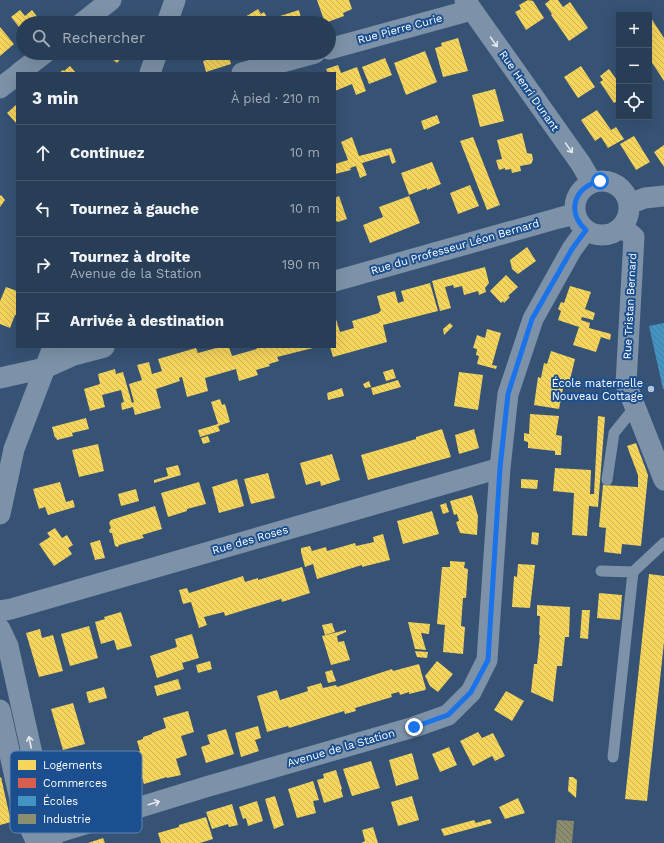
<!DOCTYPE html>
<html lang="fr">
<meta charset="utf-8">
<style>
:root{--surface:#283e57;--page:#344961;--text:#f1f3f6;--muted:#a5aeba;--line:#44576d}
body{margin:0;font-family:"Work Sans",sans-serif;background:var(--page);color:var(--text)}
.controls{position:absolute;right:12px;top:12px;display:grid;overflow:hidden;border-radius:0px;box-shadow:0 4px 16px #0002}
.controls button{width:36px;height:36px;display:grid;place-items:center;padding:0;border:0;border-bottom:1px solid var(--line);background:var(--surface);color:var(--text);font:20px sans-serif}
.stop{position:absolute;width:12px;height:12px;margin:-9px;border:3px solid #1a73e8;border-radius:50%;background:#fff}
.stop.end{background:#1a73e8;border-color:#fff;box-shadow:0 1px 4px #0008}
.list{margin:0;padding:0;list-style:none}
h2{display:flex;justify-content:space-between;align-items:center;height:52px;margin:0;padding:0 16px;font-size:17px}
h2 small{font-size:13px;font-weight:400;color:var(--muted)}
.list li{display:grid;grid-template-columns:26px 1fr auto;gap:12px;align-items:center;box-sizing:border-box;height:56px;padding:0 16px;border-top:1px solid var(--line)}
.list b{display:block;font-size:15px;white-space:nowrap}
.list p{margin:0;font-size:13px;white-space:nowrap;color:var(--muted)}
.list em{font-size:13px;font-style:normal;color:var(--muted)}
.icon{flex:none;width:22px;height:22px;fill:none;stroke:currentColor;stroke-width:2;stroke-linecap:round;stroke-linejoin:round}
.map{position:relative;flex:none;width:664px;height:843px;overflow:hidden}
.search{position:absolute;background:var(--surface);box-shadow:0 4px 16px #0002;left:16px;top:16px;width:320px;height:44px;display:flex;align-items:center;gap:10px;box-sizing:border-box;padding:0 14px;border-radius:22px;color:var(--muted);font-size:15px}
.panel{position:absolute;background:var(--surface);box-shadow:0 4px 16px #0002;left:16px;top:72px;width:320px;height:276px;border-radius:0px}
.map>svg:first-child{display:block}
.homes{fill:url(#homes-back-hatch)}
.schools{fill:url(#schools-back-hatch)}
.industry{fill:url(#industry-back-hatch)}
.lines{fill:none;stroke-linecap:round;stroke-linejoin:round}
.lane{stroke:#7d92a8;stroke-width:11}
.street{stroke:#7d92a8;stroke-width:21}
.oneway{stroke:#e5e9ee}
.route{stroke:#1a73e8;stroke-width:5}
.poi-dot{fill:#b9c2ce;stroke:#1b4f8f;stroke-width:1.5}
.labels{text-anchor:middle;dominant-baseline:central;stroke-width:4;stroke-linejoin:round;paint-order:stroke}
.street-label{font-size:11px;fill:#fff;stroke:#1b4f8f}
.poi-label{font-size:11px;fill:#fff;stroke:#1b4f8f;text-anchor:end}
.key{fill:#1b4f8f;stroke:#5f84b1;stroke-width:1}
.key-label{font-size:11px;fill:#fff}
</style>
<div class="map">
<svg width="664" height="843" viewBox="0 0 664 843">
<defs>
<pattern id="homes-back-hatch" width="6" height="6" patternUnits="userSpaceOnUse"><rect width="6" height="6" fill="#f6d55c"/><path d="M-1 5l2 2M0 0l6 6M5-1l2 2" fill="none" stroke="#ccb358"/></pattern>
<pattern id="schools-back-hatch" width="6" height="6" patternUnits="userSpaceOnUse"><rect width="6" height="6" fill="#4393c3"/><path d="M-1 5l2 2M0 0l6 6M5-1l2 2" fill="none" stroke="#467a99"/></pattern>
<pattern id="industry-back-hatch" width="6" height="6" patternUnits="userSpaceOnUse"><rect width="6" height="6" fill="#8c8c6e"/><path d="M-1 5l2 2M0 0l6 6M5-1l2 2" fill="none" stroke="#727260"/></pattern>
</defs>
<rect width="100%" height="100%" fill="#365274"/>
<!-- homes -->
<path class="homes" d="M 317,0 L 349,0 L 352,9 L 343,13 L 344,16 L 325,23 Z
M 528,0 L 533,1 L 544,18 L 526,30 L 515,12 L 521,9 L 519,5 Z
M 550,0 L 558,0 L 563,7 L 570,2 L 588,28 L 569,41 L 551,15 L 552,14 L 545,4 Z
M 258,9 L 261,14 L 264,12 L 270,23 L 249,23 L 245,17 Z
M 20,10 L 25,16 L 32,10 L 42,23 L 23,23 L 23,32 L 11,17 Z
M 299,10 L 302,23 L 279,23 L 277,17 Z
M 649,15 L 664,38 L 664,81 L 649,58 Z
M 0,27 L 14,44 L 0,56 Z
M 458,38 L 468,71 L 443,77 L 435,48 L 442,46 L 441,43 Z
M 425,51 L 437,82 L 406,95 L 394,63 Z
M 104,53 L 125,53 L 117,63 Z
M 228,53 L 231,64 L 206,72 L 203,61 Z
M 385,58 L 392,75 L 369,84 L 362,67 Z
M 338,65 L 341,73 L 357,67 L 366,91 L 356,95 L 352,84 L 335,91 L 335,73 L 328,73 L 326,69 Z
M 70,66 L 76,73 L 59,73 L 63,70 L 64,71 Z
M 581,66 L 595,87 L 578,98 L 564,77 Z
M 609,69 L 619,83 L 619,100 L 614,103 L 600,82 L 603,80 L 600,76 Z
M 495,89 L 504,121 L 480,127 L 472,95 Z
M 17,104 L 17,124 L 7,113 Z
M 597,110 L 611,130 L 616,127 L 624,139 L 608,148 L 601,137 L 595,141 L 581,120 Z
M 437,115 L 440,123 L 424,130 L 421,121 Z
M 522,133 L 527,153 L 532,154 L 533,160 L 531,164 L 520,166 L 521,171 L 512,173 L 511,169 L 505,170 L 505,168 L 499,170 L 496,160 L 502,159 L 497,140 Z
M 634,136 L 650,162 L 636,170 L 620,144 Z
M 352,137 L 359,156 L 391,148 L 396,162 L 392,164 L 389,155 L 362,163 L 367,175 L 360,178 L 356,166 L 350,168 L 351,170 L 335,174 L 335,164 L 348,160 L 341,142 Z
M 473,137 L 500,205 L 487,210 L 460,141 Z
M 664,145 L 664,167 L 654,152 Z
M 432,162 L 441,184 L 427,190 L 427,188 L 409,195 L 401,173 Z
M 470,185 L 479,206 L 458,214 L 450,193 Z
M 1,195 L 5,200 L 0,207 L 0,196 Z
M 339,196 L 347,219 L 338,222 L 337,221 L 335,222 L 335,198 Z
M 409,196 L 420,223 L 370,243 L 363,225 L 383,217 L 379,207 Z
M 527,247 L 536,261 L 518,274 L 512,269 L 510,260 Z
M 485,267 L 489,283 L 485,288 L 486,292 L 479,295 L 478,291 L 464,295 L 462,286 L 454,288 L 453,285 L 445,287 L 451,308 L 440,311 L 432,281 Z
M 506,275 L 518,287 L 508,296 L 510,297 L 504,303 L 503,301 L 501,303 L 490,291 Z
M 430,283 L 438,311 L 383,325 L 387,342 L 333,357 L 330,347 L 335,347 L 335,316 L 340,332 L 354,328 L 352,321 L 379,313 L 379,312 L 381,311 L 377,296 L 395,291 L 398,303 L 404,301 L 401,291 Z
M 570,286 L 591,292 L 585,309 L 595,313 L 593,320 L 582,317 L 581,320 L 590,323 L 589,328 L 611,334 L 610,340 L 601,337 L 596,352 L 573,345 L 579,327 L 558,320 L 561,311 L 558,309 L 561,302 L 564,303 Z
M 6,287 L 17,291 L 17,315 L 15,315 L 10,328 L 0,324 L 0,301 Z
M 450,323 L 453,326 L 444,335 L 443,329 Z
M 487,329 L 501,333 L 492,365 L 497,366 L 496,369 L 477,364 L 479,356 L 476,355 L 477,349 L 473,348 L 477,335 L 485,338 Z
M 220,347 L 229,347 L 232,356 L 257,349 L 256,347 L 317,347 L 277,357 L 279,361 L 269,364 L 270,366 L 256,370 L 258,375 L 239,381 L 236,369 L 205,378 L 208,391 L 187,397 L 182,377 L 179,378 L 180,381 L 156,389 L 161,408 L 135,415 L 133,407 L 122,410 L 121,403 L 124,402 L 121,390 L 102,395 L 105,407 L 90,411 L 84,389 L 100,384 L 98,374 L 115,369 L 116,374 L 123,372 L 132,403 L 134,402 L 129,384 L 142,380 L 137,365 L 149,362 L 152,374 L 162,371 L 158,359 L 196,348 L 198,353 Z
M 551,351 L 575,359 L 569,384 L 564,383 L 559,409 L 534,405 L 538,377 L 541,378 L 544,363 L 547,364 Z
M 393,369 L 396,378 L 386,381 L 383,372 Z
M 459,372 L 483,375 L 478,410 L 454,406 Z
M 398,380 L 401,387 L 373,395 L 371,388 Z
M 369,381 L 371,387 L 365,388 L 363,384 Z
M 342,388 L 344,396 L 328,400 L 327,393 Z
M 220,399 L 222,405 L 225,404 L 230,422 L 218,426 L 220,431 L 200,437 L 198,430 L 218,424 L 211,402 Z
M 530,414 L 559,416 L 556,435 L 562,436 L 561,455 L 555,455 L 555,451 L 528,448 L 528,442 L 524,441 L 524,433 L 529,434 Z
M 598,416 L 605,417 L 598,507 L 589,506 L 587,536 L 572,535 L 574,493 L 553,491 L 555,468 L 591,470 L 590,494 L 594,494 Z
M 86,418 L 89,429 L 72,433 L 73,436 L 57,440 L 56,437 L 55,438 L 52,427 Z
M 442,429 L 451,457 L 368,480 L 361,455 L 416,439 L 416,437 Z
M 474,429 L 479,448 L 459,454 L 455,435 Z
M 208,436 L 210,442 L 203,444 L 201,438 Z
M 636,443 L 648,475 L 641,546 L 622,544 L 621,554 L 604,552 L 606,528 L 599,527 L 603,485 L 638,487 L 638,475 L 627,446 Z
M 98,444 L 104,471 L 79,477 L 72,450 Z
M 332,454 L 340,480 L 321,486 L 320,481 L 306,485 L 300,463 Z
M 178,465 L 181,475 L 154,483 L 154,480 L 168,476 L 166,468 Z
M 268,473 L 275,498 L 251,504 L 244,479 Z
M 237,479 L 244,506 L 219,513 L 212,487 Z
M 521,479 L 538,480 L 537,489 L 521,488 Z
M 60,482 L 66,502 L 73,500 L 75,507 L 48,515 L 45,507 L 39,509 L 33,489 Z
M 199,482 L 206,504 L 187,509 L 187,511 L 168,517 L 161,493 Z
M 136,489 L 139,501 L 121,506 L 118,494 Z
M 472,495 L 478,516 L 477,535 L 460,533 L 456,522 L 459,521 L 457,514 L 454,515 L 450,501 Z
M 446,503 L 449,512 L 443,514 L 440,505 Z
M 155,506 L 162,529 L 142,535 L 144,538 L 119,545 L 118,547 L 115,546 L 112,533 L 110,533 L 109,530 L 111,528 L 109,523 L 111,520 Z
M 432,511 L 439,534 L 403,544 L 397,521 Z
M 55,528 L 62,538 L 67,535 L 73,545 L 68,548 L 72,554 L 54,566 L 39,544 L 50,537 L 47,533 Z
M 532,532 L 539,533 L 538,545 L 531,544 Z
M 383,534 L 390,560 L 362,567 L 362,565 L 317,579 L 313,564 L 305,567 L 301,552 L 301,548 L 310,546 L 312,551 L 326,547 L 327,551 L 355,543 L 356,546 L 374,542 L 373,537 Z
M 100,540 L 105,558 L 95,560 L 90,543 Z
M 450,561 L 465,562 L 464,568 L 468,569 L 466,598 L 463,598 L 461,626 L 465,627 L 463,654 L 443,652 L 445,625 L 437,624 L 442,567 L 450,567 Z
M 518,564 L 535,565 L 530,608 L 512,607 L 514,576 L 517,577 Z
M 302,567 L 310,593 L 282,602 L 281,599 L 225,616 L 224,612 L 204,617 L 207,625 L 199,628 L 191,602 L 183,604 L 179,590 L 187,588 L 189,593 L 243,576 L 245,582 L 258,578 L 258,580 Z
M 649,574 L 664,576 L 664,642 L 647,801 L 625,799 Z
M 599,593 L 622,595 L 620,620 L 597,618 Z
M 537,605 L 570,607 L 569,637 L 565,637 L 562,666 L 557,666 L 553,702 L 531,692 L 534,664 L 537,664 L 540,635 L 539,635 L 540,616 L 537,616 Z
M 582,610 L 590,610 L 588,639 L 580,638 Z
M 121,612 L 132,646 L 117,650 L 114,640 L 101,644 L 95,622 L 105,619 L 104,617 Z
M 408,622 L 430,624 L 429,634 L 421,633 L 426,650 L 415,649 Z
M 332,623 L 335,632 L 325,635 L 322,625 Z
M 89,626 L 98,658 L 70,666 L 61,634 Z
M 40,629 L 42,638 L 53,635 L 63,671 L 39,677 L 26,633 Z
M 346,630 L 346,632 L 337,636 L 338,642 L 344,641 L 350,660 L 331,665 L 322,636 Z
M 192,634 L 199,658 L 182,663 L 184,669 L 157,678 L 150,656 L 177,647 L 175,639 Z
M 415,651 L 428,652 L 427,658 L 417,657 Z
M 210,661 L 212,669 L 198,673 L 196,665 Z
M 437,661 L 453,674 L 438,692 L 430,686 L 425,676 Z
M 419,664 L 426,689 L 425,690 L 409,694 L 409,692 L 400,695 L 399,692 L 391,694 L 392,697 L 355,708 L 356,711 L 345,714 L 344,711 L 289,728 L 288,726 L 267,732 L 257,696 L 277,690 L 280,700 L 308,691 L 307,687 L 321,683 L 323,688 L 336,685 L 337,687 L 392,669 L 393,671 Z
M 332,670 L 336,681 L 328,683 L 325,672 Z
M 178,679 L 181,689 L 157,696 L 154,686 Z
M 104,687 L 107,698 L 89,703 L 86,692 Z
M 506,691 L 524,701 L 512,721 L 494,710 Z
M 73,703 L 85,744 L 63,750 L 51,709 Z
M 188,711 L 194,732 L 181,736 L 187,755 L 176,759 L 181,775 L 167,778 L 167,777 L 144,784 L 134,753 L 140,751 L 137,741 L 143,739 L 143,737 L 152,734 L 152,733 L 166,728 L 163,718 Z
M 258,726 L 261,738 L 255,740 L 259,751 L 241,757 L 235,733 Z
M 226,729 L 234,754 L 206,763 L 201,747 L 210,744 L 207,735 Z
M 478,732 L 482,738 L 493,733 L 505,756 L 495,761 L 492,756 L 473,766 L 460,741 Z
M 449,747 L 457,765 L 440,772 L 432,754 Z
M 412,753 L 419,779 L 396,786 L 389,760 Z
M 371,761 L 380,788 L 352,796 L 343,769 Z
M 336,770 L 342,789 L 341,789 L 343,797 L 324,803 L 317,780 L 324,778 L 323,774 Z
M 1,777 L 11,822 L 0,825 L 0,778 Z
M 569,777 L 573,777 L 577,780 L 576,798 L 568,791 Z
M 313,781 L 319,800 L 313,801 L 316,813 L 297,818 L 288,789 Z
M 275,796 L 284,825 L 274,829 L 265,799 Z
M 412,796 L 419,820 L 398,826 L 391,802 Z
M 518,798 L 525,813 L 505,819 L 499,807 Z
M 257,801 L 263,821 L 248,826 L 246,818 L 243,819 L 239,807 Z
M 232,804 L 238,825 L 229,827 L 228,824 L 212,829 L 206,812 Z
M 206,817 L 213,839 L 200,843 L 161,843 L 158,833 L 179,827 L 179,825 Z
M 490,819 L 492,823 L 444,836 L 441,829 L 474,820 L 476,823 Z
M 373,827 L 378,843 L 361,843 L 365,841 L 362,830 Z
M 103,838 L 105,843 L 88,843 Z"/>
<!-- schools -->
<path class="schools" d="M 664,323 L 664,389 L 663,389 L 649,326 Z"/>
<!-- industry -->
<path class="industry" d="M 557,820 L 574,821 L 572,843 L 555,843 Z"/>
<g class="lines">
<!-- lane -->
<path class="lane" d="M 607,480 L 614,433 L 635,407
M 601,571 L 633,572
M 613,757 L 633,572 L 664,543"/>
<!-- street -->
<path class="street" d="M 465,0 L 581,164 L 592,183
M 82,23 L 111,0
M 167,23 L 175,0
M 329,49 L 471,10
M 19,73 L 45,53
M 150,73 L 157,53
M 242,73 L 315,53
M 0,88 L 17,75
M575 208a27 27 0 1 1 54 0a27 27 0 1 1-54 0Z
M 629,204 L 645,198 L 664,196
M 622,227 L 634,237 L 626,384 L 664,480
M 335,281 L 559,218 L 575,214
M 0,378 L 45,368 L 74,355 L 104,347
M 0,514 L 14,449 L 53,347
M 0,611 L 11,609 L 500,468
M 0,629 L 8,646 L 52,843
M 0,710 L 23,813 L 37,843
M 36,839 L 209,786 L 414,727 L 448,715 L 471,692 L 487,660 L 500,468 L 508,394 L 533,319 L 572,249 L 586,230"/>
</g>
<!-- one-way arrows -->
<defs><path id="oneway-shaft" d="M-6 0H5M1.5-3L5.5 0L1.5 3" fill="none" stroke-width="1.6" stroke-linecap="round" stroke-linejoin="round"/></defs>
<g class="oneway">
<use href="#oneway-shaft" transform="translate(494 42) rotate(55)"/>
<use href="#oneway-shaft" transform="translate(569 148) rotate(55)"/>
<use href="#oneway-shaft" transform="translate(30 742) rotate(-102)"/>
<use href="#oneway-shaft" transform="translate(154 803) rotate(-17)"/>
</g>
<g class="lines">
<!-- route -->
<path class="route" d="M 414,727 L 448,715 L 471,692 L 488,660 L 500,468 L 508,394 L 532,319 L 572,249 L 586,230 C 566,212 574,187 600,181"/>
</g>
<!-- markers -->
<circle class="poi-dot" cx="651" cy="389" r="4"/>
<g class="labels">
<!-- street labels -->
<g class="street-label">
<text transform="translate(400 29) rotate(-15)">Rue Pierre Curie</text>
<text transform="translate(529 91) rotate(55)">Rue Henri Dunant</text>
<text transform="translate(455 247) rotate(-16)">Rue du Professeur Léon Bernard</text>
<text transform="translate(630 306) rotate(-87)">Rue Tristan Bernard</text>
<text transform="translate(250 540) rotate(-16)">Rue des Roses</text>
<text transform="translate(341 748) rotate(-16)">Avenue de la Station</text>
</g>
<!-- poi labels -->
<g class="poi-label">
<text x="643" y="383">École maternelle<tspan x="643" dy="13">Nouveau Cottage</tspan></text>
</g>
</g>
<!-- legend -->
<rect x="10" y="751" width="132" height="82" rx="6" class="key"/>
<rect x="18" y="760" width="18" height="10" fill="#f6d55c"/>
<rect x="18" y="778" width="18" height="10" fill="#d6604d"/>
<rect x="18" y="796" width="18" height="10" fill="#4393c3"/>
<rect x="18" y="814" width="18" height="10" fill="#8c8c6e"/>
<g class="key-label">
<text x="43" y="769">Logements</text>
<text x="43" y="787">Commerces</text>
<text x="43" y="805">Écoles</text>
<text x="43" y="823">Industrie</text>
</g>
</svg>
<div class="controls">
<button>+</button>
<button>−</button>
<button><svg class="icon" aria-label="locate" viewBox="0 0 24 24"><circle cx="12" cy="12" r="6"/><path d="M12 2v4M12 18v4M2 12h4M18 12h4"/></svg></button>
</div>
<div class="stop" style="left:600px;top:181px"></div>
<div class="stop end" style="left:414px;top:727px"></div>
<div class="search"><svg class="icon" aria-label="search" viewBox="0 0 24 24"><circle cx="10" cy="10" r="6"/><path d="M15 15l6 6"/></svg>Rechercher</div>
<section class="panel">
<h2>3 min<small>À pied · 210 m</small></h2>
<ul class="list">
<li><svg class="icon" aria-label="ahead" viewBox="0 0 24 24"><path d="M12 20V5M6 11l6-6 6 6"/></svg><div><b>Continuez</b></div><em>10 m</em></li>
<li><svg class="icon" aria-label="left" viewBox="0 0 24 24"><path d="M17 20v-9H6M10 6l-5 5 5 5"/></svg><div><b>Tournez à gauche</b></div><em>10 m</em></li>
<li><svg class="icon" aria-label="right" viewBox="0 0 24 24"><path d="M7 20v-9h11M14 6l5 5-5 5"/></svg><div><b>Tournez à droite</b><p>Avenue de la Station</p></div><em>190 m</em></li>
<li><svg class="icon" aria-label="arrive" viewBox="0 0 24 24"><path d="M6 21V4h12l-3 4 3 4H6"/></svg><div><b>Arrivée à destination</b></div></li>
</ul>
</section>
</div>
